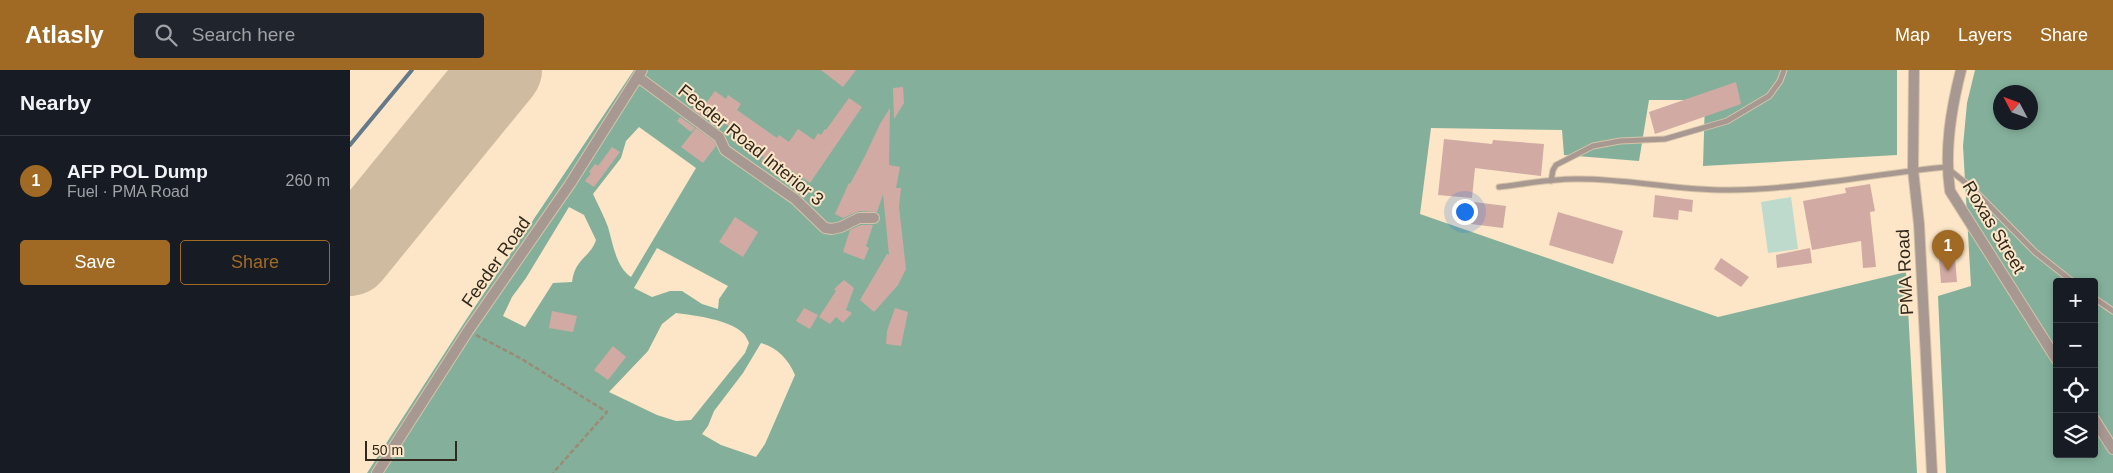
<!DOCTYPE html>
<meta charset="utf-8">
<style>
:root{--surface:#171b24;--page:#20242c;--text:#f1f3f6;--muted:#9ea1a6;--line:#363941;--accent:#a06a24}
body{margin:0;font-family:Arial,sans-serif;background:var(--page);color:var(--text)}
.controls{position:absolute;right:15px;bottom:15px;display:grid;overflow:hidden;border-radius:5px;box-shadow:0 2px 8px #0003}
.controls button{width:45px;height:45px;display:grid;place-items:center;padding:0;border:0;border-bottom:1px solid var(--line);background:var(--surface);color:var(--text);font:25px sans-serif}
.compass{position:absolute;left:1643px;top:15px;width:45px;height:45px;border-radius:50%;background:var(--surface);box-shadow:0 2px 8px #0003;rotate:311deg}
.scale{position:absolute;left:15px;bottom:12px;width:92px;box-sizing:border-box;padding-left:5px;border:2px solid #31291d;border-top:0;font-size:14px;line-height:18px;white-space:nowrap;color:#31291d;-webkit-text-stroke:4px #fce6c7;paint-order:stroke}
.you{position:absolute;left:1114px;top:141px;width:18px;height:18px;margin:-12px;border:4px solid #fff;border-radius:50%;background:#1a73e8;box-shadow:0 0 0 8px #1a73e833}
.badge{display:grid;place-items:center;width:32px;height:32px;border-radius:50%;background:var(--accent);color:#fff;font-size:16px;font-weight:700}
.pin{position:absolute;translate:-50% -41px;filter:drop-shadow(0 1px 2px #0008)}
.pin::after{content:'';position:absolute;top:26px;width:18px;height:15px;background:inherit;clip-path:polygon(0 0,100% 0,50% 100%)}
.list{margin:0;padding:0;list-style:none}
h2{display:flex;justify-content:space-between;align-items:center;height:65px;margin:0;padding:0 20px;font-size:21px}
h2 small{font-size:16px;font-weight:400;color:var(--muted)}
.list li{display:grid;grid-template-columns:32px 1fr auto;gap:15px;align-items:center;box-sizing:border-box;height:90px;padding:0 20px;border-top:1px solid var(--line)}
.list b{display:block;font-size:19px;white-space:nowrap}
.list p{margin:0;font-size:16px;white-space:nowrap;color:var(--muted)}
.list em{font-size:16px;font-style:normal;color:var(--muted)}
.actions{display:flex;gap:10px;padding:15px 20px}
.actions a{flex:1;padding:11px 0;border:1px solid var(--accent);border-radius:5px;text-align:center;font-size:18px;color:var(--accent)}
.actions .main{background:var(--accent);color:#fff}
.icon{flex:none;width:28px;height:28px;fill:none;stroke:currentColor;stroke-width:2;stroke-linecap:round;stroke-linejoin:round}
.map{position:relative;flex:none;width:1763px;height:403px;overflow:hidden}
header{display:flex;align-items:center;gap:30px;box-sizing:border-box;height:70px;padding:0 25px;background:var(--accent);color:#fff}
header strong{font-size:24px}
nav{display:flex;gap:28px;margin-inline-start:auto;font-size:18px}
.search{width:350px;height:45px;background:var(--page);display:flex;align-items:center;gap:12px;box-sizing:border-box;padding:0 18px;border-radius:5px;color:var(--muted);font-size:19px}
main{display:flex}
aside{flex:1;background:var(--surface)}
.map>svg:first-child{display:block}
.green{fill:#bddacc}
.forest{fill:#84b09b;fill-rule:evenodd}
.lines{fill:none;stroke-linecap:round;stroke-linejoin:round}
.stream{stroke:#64798a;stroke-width:4}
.runway{stroke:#cebba0;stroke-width:82}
.building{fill:#d1aaa3}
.service-casing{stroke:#d7c4a8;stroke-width:7}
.minor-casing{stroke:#d7c4a8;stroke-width:12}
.path{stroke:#9b8b75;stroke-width:2.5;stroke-dasharray:5 2.5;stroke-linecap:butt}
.service{stroke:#a89892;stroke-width:5}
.minor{stroke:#a89892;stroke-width:10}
.labels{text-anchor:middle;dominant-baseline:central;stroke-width:4;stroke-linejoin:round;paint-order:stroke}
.street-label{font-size:18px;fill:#31291d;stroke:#fce6c7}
</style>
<header>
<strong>Atlasly</strong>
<div class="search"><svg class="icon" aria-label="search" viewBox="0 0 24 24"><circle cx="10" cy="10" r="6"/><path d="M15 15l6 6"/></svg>Search here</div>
<nav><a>Map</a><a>Layers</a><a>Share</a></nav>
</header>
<main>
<aside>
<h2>Nearby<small></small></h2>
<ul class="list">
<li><span class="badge">1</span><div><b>AFP POL Dump</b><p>Fuel · PMA Road</p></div><em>260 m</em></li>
</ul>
<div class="actions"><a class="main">Save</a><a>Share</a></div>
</aside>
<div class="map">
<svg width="1763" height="403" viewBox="0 0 1763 403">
<rect width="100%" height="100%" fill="#fce6c7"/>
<!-- green -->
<path class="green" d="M 1441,127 L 1448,179 L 1418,183 L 1411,132 Z"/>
<!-- forest -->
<path class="forest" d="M 284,0 L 1547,0 L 1547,85 L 1353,96 L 1355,30 L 1299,30 L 1289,91 L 1214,85 L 1212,60 L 1081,58 L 1070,144 L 1368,247 L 1556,202 L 1567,403 L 17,403 L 116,250 ZM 289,57 L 346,98 L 281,207 C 266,197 263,174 258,157 C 254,146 248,135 243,124 L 271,88 L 276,71 ZM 219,137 L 234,145 L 246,170 C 240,188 225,188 222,212 L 203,213 L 175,257 L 153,246 L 162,227 L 176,208 ZM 307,178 L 378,216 L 369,229 L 368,239 L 352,234 L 332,221 L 320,221 L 302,227 L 284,218 ZM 326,243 C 344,245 380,250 393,263 C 396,266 398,271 399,273 L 395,283 L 341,350 L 326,351 L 307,345 L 259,322 L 298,281 L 312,254 ZM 411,273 C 428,278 438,289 445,305 L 415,374 L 406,387 L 371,375 L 352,364 L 358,356 L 364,341 L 393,303 Z
M 1625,0 L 1763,0 L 1763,403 L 1596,403 L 1588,226 L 1621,216 L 1613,76 L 1617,33 ZM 1650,22 L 1680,22 L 1680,52 L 1650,52 ZM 1707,212 L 1744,212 L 1744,384 L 1707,384 Z"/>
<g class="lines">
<!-- stream -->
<path class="stream" d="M 0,75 L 62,0"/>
<!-- runway -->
<path class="runway" d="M 0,185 L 151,0"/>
</g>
<!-- building -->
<path class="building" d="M 471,0 L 506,0 L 493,17 Z
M 1386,12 L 1391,34 L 1305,64 L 1299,42 Z
M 553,17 L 554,33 L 544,49 L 543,18 Z
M 365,21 L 376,29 L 378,25 L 391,34 L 387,40 L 427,68 L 429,65 L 439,72 L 448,59 L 464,70 L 468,63 L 471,65 L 475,59 L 476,60 L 499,28 L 512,37 L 460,113 L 438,98 L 432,106 L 411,90 L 414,87 L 387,68 L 389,64 L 353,37 Z
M 346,34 L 358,44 L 354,48 L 342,39 Z
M 540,38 L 539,95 L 550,97 L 546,118 L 551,118 L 549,137 L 556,199 L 548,215 L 524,242 L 510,230 L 537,184 L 539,185 L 533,124 L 527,142 L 509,141 L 493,148 L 485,144 L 499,113 L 500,114 L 515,86 L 530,54 Z
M 330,47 L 345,58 L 341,62 L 327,51 Z
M 346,58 L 364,71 L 366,76 L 353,93 L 331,77 Z
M 1094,69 L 1142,74 L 1143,70 L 1194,74 L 1191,106 L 1125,98 L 1122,128 L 1088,125 Z
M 262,77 L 270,82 L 244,117 L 235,111 L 241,103 L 239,102 L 245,94 L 248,96 Z
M 1520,114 L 1525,141 L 1520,142 L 1526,197 L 1513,198 L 1511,171 L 1462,180 L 1453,131 L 1496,123 L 1495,118 Z
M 1305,125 L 1343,130 L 1342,142 L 1329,140 L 1328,150 L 1303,147 Z
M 1116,131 L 1156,136 L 1153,158 L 1113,153 Z
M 1208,142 L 1273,161 L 1263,194 L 1199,175 Z
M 385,147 L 408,162 L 393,187 L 369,172 Z
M 511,155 L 523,155 L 516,176 L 519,178 L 514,190 L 493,182 L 500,160 Z
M 1460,178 L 1462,193 L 1427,198 L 1426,185 Z
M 1371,188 L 1399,207 L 1391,217 L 1364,199 Z
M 1605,188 L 1607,212 L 1591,213 L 1589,189 Z
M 494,210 L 504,218 L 496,240 L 502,243 L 493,253 L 486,247 L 480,254 L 469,247 L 486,221 L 484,219 Z
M 454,238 L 468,245 L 460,259 L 446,251 Z
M 545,238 L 558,242 L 551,276 L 536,274 L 537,261 Z
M 202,241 L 227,246 L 223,262 L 199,258 Z
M 263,276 L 276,287 L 258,310 L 244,300 Z"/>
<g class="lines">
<defs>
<path id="service" d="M 1201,111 L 1203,100 L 1206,95 L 1243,76 L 1270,71 L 1315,69 L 1377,51 L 1419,26 L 1430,11 L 1434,0
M 1149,117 C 1174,114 1200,109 1225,109 C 1277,108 1328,121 1381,120 C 1454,119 1524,104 1596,97 L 1622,118 L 1685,182 L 1723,212
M 1744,228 L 1763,241"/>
<path id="minor" d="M 1564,0 L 1563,100 L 1569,154 L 1582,403
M 1611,0 C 1601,39 1594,80 1600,121 L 1707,290
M 288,7 L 369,67 L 375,80 L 445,129 L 475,158 L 482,159 L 491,157 L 509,148 L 524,148
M 1744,349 L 1763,379
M 27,403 L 118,261 L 220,114 L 292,0"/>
</defs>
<!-- service casing -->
<use href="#service" class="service-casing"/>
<!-- minor casing -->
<use href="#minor" class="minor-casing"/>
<!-- path -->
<path class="path" d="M 126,265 L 170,288 L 257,342 L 203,403"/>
<!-- service -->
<use href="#service" class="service"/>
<!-- minor -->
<use href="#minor" class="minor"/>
</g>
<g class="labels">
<!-- street labels -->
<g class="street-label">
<text transform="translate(401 75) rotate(39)">Feeder Road Interior 3</text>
<text transform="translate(1644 157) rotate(59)">Roxas Street</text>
<text transform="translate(146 192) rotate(-55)">Feeder Road</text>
<text transform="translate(1555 202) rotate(-93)">PMA Road</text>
</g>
</g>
</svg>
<div class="controls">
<button>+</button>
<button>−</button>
<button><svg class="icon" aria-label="locate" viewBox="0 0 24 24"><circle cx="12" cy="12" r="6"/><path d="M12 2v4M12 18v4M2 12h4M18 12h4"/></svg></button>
<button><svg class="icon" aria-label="layers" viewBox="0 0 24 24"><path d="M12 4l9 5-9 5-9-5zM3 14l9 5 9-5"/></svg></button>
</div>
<svg class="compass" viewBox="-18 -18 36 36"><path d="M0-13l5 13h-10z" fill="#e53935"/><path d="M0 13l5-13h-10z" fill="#9ea1a6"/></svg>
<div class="scale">50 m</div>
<div class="you"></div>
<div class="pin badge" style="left:1598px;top:201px">1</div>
</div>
</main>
